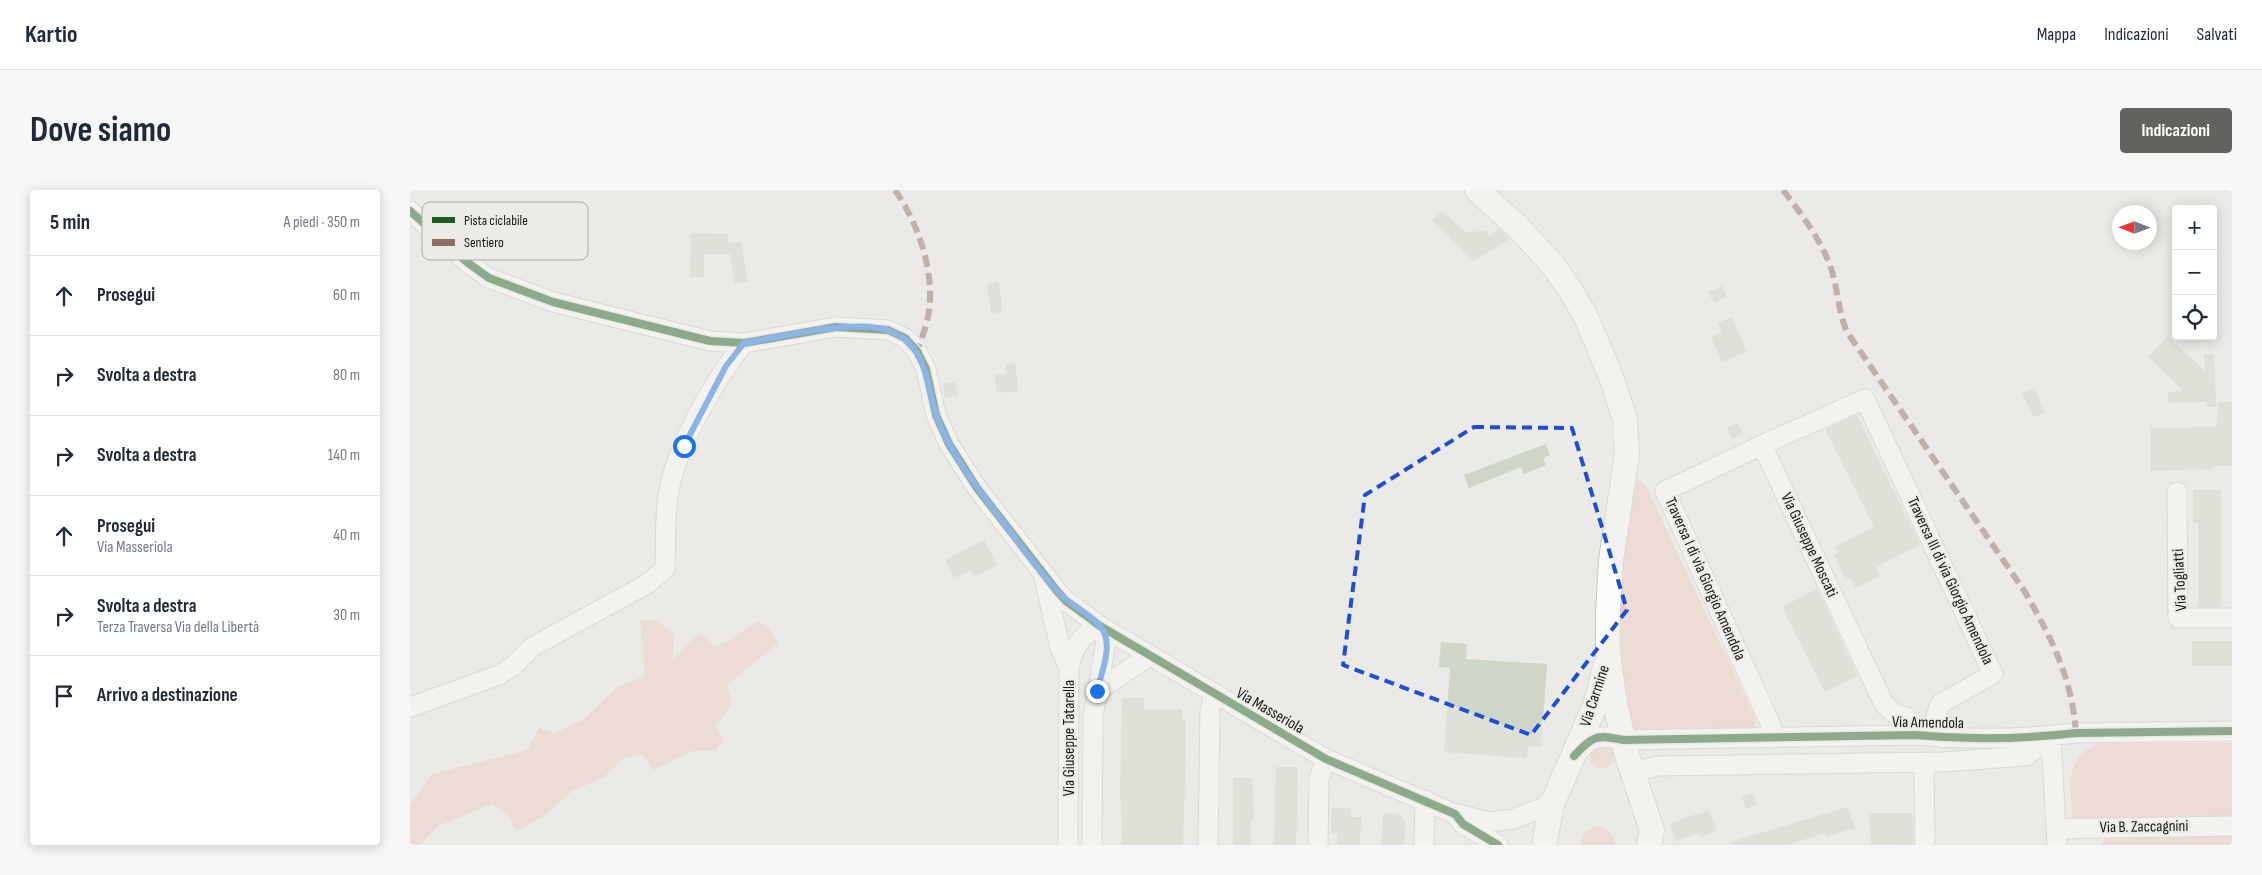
<!DOCTYPE html>
<html lang="it">
<meta charset="utf-8">
<style>
:root{--surface:#fff;--page:#f6f6f7;--text:#1f2937;--muted:#747a83;--line:#e0e1e3;--accent:#62625f}
body{margin:0;font-family:"Sofia Sans Condensed",sans-serif;background:var(--page);color:var(--text)}
.controls{position:absolute;right:15px;top:15px;display:grid;overflow:hidden;border-radius:5px;box-shadow:0 2px 12px #0003}
.controls button{width:45px;height:45px;display:grid;place-items:center;padding:0;border:0;border-bottom:1px solid var(--line);background:var(--surface);color:var(--text);font:25px sans-serif}
.compass{position:absolute;left:1702px;top:15px;width:45px;height:45px;border-radius:50%;background:var(--surface);box-shadow:0 2px 12px #0003;rotate:271deg}
.stop{position:absolute;width:15px;height:15px;margin:-11px;border:4px solid #1a73e8;border-radius:50%;background:#fff}
.stop.end{background:#1a73e8;border-color:#fff;box-shadow:0 1px 5px #0008}
.list{margin:0;padding:0;list-style:none}
h2{display:flex;justify-content:space-between;align-items:center;height:65px;margin:0;padding:0 20px;font-size:21px}
h2 small{font-size:16px;font-weight:400;color:var(--muted)}
.list li{display:grid;grid-template-columns:32px 1fr auto;gap:15px;align-items:center;box-sizing:border-box;height:80px;padding:0 20px;border-top:1px solid var(--line)}
.list b{display:block;font-size:19px;white-space:nowrap}
.list p{margin:0;font-size:16px;white-space:nowrap;color:var(--muted)}
.list em{font-size:16px;font-style:normal;color:var(--muted)}
.icon{flex:none;width:28px;height:28px;fill:none;stroke:currentColor;stroke-width:2;stroke-linecap:round;stroke-linejoin:round}
.map{position:relative;flex:none;width:1822px;height:655px;overflow:hidden;border-radius:5px}
header{display:flex;align-items:center;gap:30px;box-sizing:border-box;height:70px;padding:0 25px;background:var(--surface);border-bottom:1px solid var(--line)}
header strong{font-size:24px}
nav{display:flex;gap:28px;margin-inline-start:auto;font-size:18px}
.intro{display:flex;align-items:center;justify-content:space-between;box-sizing:border-box;height:120px;padding:0 30px}
h1{margin:0;font-size:35px}
.button{padding:12px 22px;border-radius:5px;background:var(--accent);color:#fff;font-size:18px;font-weight:700}
main{display:flex;gap:30px;padding:0 30px}
aside{flex:1;background:var(--surface);border-radius:5px;box-shadow:0 2px 12px #0003}
.map>svg:first-child{display:block}
.green{fill:#eecdc2}
.building{fill:#d0d6c7}
.lines{fill:none;stroke-linecap:round;stroke-linejoin:round}
.minor-casing{stroke:#c8c7c4;stroke-width:21}
.major-casing{stroke:#c8c7c4;stroke-width:26}
.minor{stroke:#fcfcfb;stroke-width:19}
.major{stroke:#fcfcfb;stroke-width:24}
.quiet{stroke:#8d6e63;stroke-width:6;stroke-dasharray:12 6;stroke-linecap:butt}
.cycleway-casing{stroke:#ecebe5;stroke-width:11}
.cycleway{stroke:#1b5e20;stroke-width:8}
.route{stroke:#1a73e8;stroke-width:6}
.marked{fill:none;stroke:#1d4ed8;stroke-width:4;stroke-dasharray:10 6;stroke-linejoin:round}
.labels{text-anchor:middle;dominant-baseline:central;stroke-width:4;stroke-linejoin:round;paint-order:stroke}
.street-label{font-size:16px;fill:#191917;stroke:#ecebe5}
.key{fill:#ecebe5;stroke:#adaca7;stroke-width:1}
.key-label{font-size:14px;fill:#191917}
</style>
<header>
<strong>Kartio</strong>
<nav><a>Mappa</a><a>Indicazioni</a><a>Salvati</a></nav>
</header>
<div class="intro"><h1>Dove siamo</h1><a class="button">Indicazioni</a></div>
<main>
<aside>
<h2>5 min<small>A piedi · 350 m</small></h2>
<ul class="list">
<li><svg class="icon" aria-label="ahead" viewBox="0 0 24 24"><path d="M12 20V5M6 11l6-6 6 6"/></svg><div><b>Prosegui</b></div><em>60 m</em></li>
<li><svg class="icon" aria-label="right" viewBox="0 0 24 24"><path d="M7 20v-9h11M14 6l5 5-5 5"/></svg><div><b>Svolta a destra</b></div><em>80 m</em></li>
<li><svg class="icon" aria-label="right" viewBox="0 0 24 24"><path d="M7 20v-9h11M14 6l5 5-5 5"/></svg><div><b>Svolta a destra</b></div><em>140 m</em></li>
<li><svg class="icon" aria-label="ahead" viewBox="0 0 24 24"><path d="M12 20V5M6 11l6-6 6 6"/></svg><div><b>Prosegui</b><p>Via Masseriola</p></div><em>40 m</em></li>
<li><svg class="icon" aria-label="right" viewBox="0 0 24 24"><path d="M7 20v-9h11M14 6l5 5-5 5"/></svg><div><b>Svolta a destra</b><p>Terza Traversa Via della Libertà</p></div><em>30 m</em></li>
<li><svg class="icon" aria-label="arrive" viewBox="0 0 24 24"><path d="M6 21V4h12l-3 4 3 4H6"/></svg><div><b>Arrivo a destinazione</b></div></li>
</ul>
</aside>
<div class="map">
<svg width="1822" height="655" viewBox="0 0 1822 655">
<rect width="100%" height="100%" fill="#ebeae6"/>
<!-- green -->
<path class="green" d="M 1229,290 L 1236,296 L 1345,527 L 1345,539 L 1226,541 L 1216,524 L 1210,462 L 1210,381 L 1223,291 Z
M 230,430 L 247,430 L 263,444 L 263,470 L 290,443 L 304,457 L 323,449 L 347,431 L 359,437 L 368,453 L 317,495 L 322,514 L 305,537 L 314,549 L 305,561 L 282,561 L 244,580 L 232,564 L 214,568 L 194,587 L 162,601 L 133,627 L 106,641 L 99,626 L 82,614 L 28,636 L 10,655 L 0,655 L 0,614 L 22,584 L 117,560 L 129,538 L 144,543 L 174,529 L 207,497 L 235,486 Z
M 1689,553 L 1822,553 L 1822,629 L 1664,629 L 1662,626 C 1661,593 1654,569 1689,553 Z
M1180 566a12 12 0 1 1 24 0a12 12 0 1 1-24 0Z
M 1185,636 C 1197,637 1204,643 1205,655 L 1170,655 L 1175,642 Z
M 1822,644 L 1822,655 L 1691,655 L 1697,647 Z"/>
<!-- building -->
<path class="building" d="M 1032,21 L 1057,43 L 1075,40 L 1080,47 L 1088,38 L 1100,49 L 1064,71 L 1022,31 Z
M 281,43 L 318,44 L 318,53 L 331,52 L 338,92 L 325,94 L 320,64 L 294,64 L 294,87 L 280,87 Z
M 589,92 L 592,122 L 581,123 L 577,94 Z
M 1312,96 L 1317,106 L 1304,113 L 1298,102 Z
M 1322,127 L 1337,162 L 1312,172 L 1301,147 L 1312,142 L 1308,133 Z
M 1758,146 L 1795,181 L 1794,164 L 1804,164 L 1806,217 L 1796,217 L 1796,212 L 1758,213 L 1758,202 L 1774,201 L 1738,167 Z
M 605,173 L 608,201 L 587,203 L 585,185 L 596,184 L 596,174 Z
M 545,192 L 548,205 L 535,208 L 533,194 Z
M 1624,198 L 1635,223 L 1623,227 L 1612,203 Z
M 1808,212 L 1822,212 L 1822,276 L 1803,276 L 1803,279 L 1741,281 L 1741,238 L 1807,237 Z
M 1447,225 L 1510,355 L 1466,377 L 1470,386 L 1445,398 L 1441,388 L 1436,390 L 1424,365 L 1428,363 L 1425,357 L 1464,337 L 1415,239 Z
M 1327,232 L 1333,244 L 1322,249 L 1317,237 Z
M 1136,254 L 1140,265 L 1133,268 L 1136,275 L 1114,284 L 1111,277 L 1059,298 L 1054,285 Z
M 1783,300 L 1811,300 L 1811,417 L 1788,417 L 1788,333 L 1783,333 Z
M 574,350 L 587,375 L 564,387 L 561,380 L 544,388 L 535,370 Z
M 1407,399 L 1448,486 L 1415,502 L 1372,417 Z
M 1782,451 L 1822,451 L 1822,476 L 1782,476 Z
M 1031,452 L 1057,454 L 1056,469 L 1137,474 L 1131,557 L 1118,556 L 1117,568 L 1034,562 L 1040,478 L 1029,477 Z
M 712,508 L 734,508 L 734,520 L 772,519 L 772,530 L 776,530 L 776,554 L 773,655 L 712,655 L 711,608 L 710,608 Z
M 866,577 L 888,577 L 886,655 L 864,655 Z
M 823,588 L 842,588 L 844,629 L 841,629 L 841,655 L 823,655 Z
M 1343,603 L 1347,615 L 1336,619 L 1332,607 Z
M 1438,617 L 1445,638 L 1416,647 L 1415,643 L 1377,655 L 1321,655 L 1320,652 Z
M 922,618 L 941,618 L 941,627 L 951,627 L 950,655 L 927,655 L 927,643 L 921,643 Z
M 1299,620 L 1307,641 L 1290,647 L 1289,643 L 1266,651 L 1260,633 Z
M 974,622 L 992,625 L 995,634 L 994,655 L 971,655 Z
M 1459,623 L 1503,623 L 1504,655 L 1461,654 Z"/>
<g class="lines">
<defs>
<path id="minor" d="M 0,21 L 58,73 L 79,88 L 143,112 L 300,151 L 334,153 L 426,137 L 478,140 L 495,148 L 507,161 L 516,179 L 526,225 L 539,254 L 567,298 L 647,401 L 656,411 L 690,436 L 916,569 L 1045,624 L 1053,634 L 1088,655
M 1352,255 L 1255,301 L 1361,535 L 1362,548
M 1767,302 L 1768,428 L 1822,428
M 634,388 L 650,457 L 659,478 L 658,655
M 659,478 C 664,457 670,445 690,436 L 696,452 L 683,527 L 682,655
M 687,501 L 739,466
M 0,517 L 89,485 L 103,476 L 122,457 L 237,394 L 255,379 C 256,350 254,318 261,291 C 273,246 305,189 334,153
M 1505,545 L 1496,527 L 1485,524 L 1474,514 L 1352,255 L 1455,209 L 1583,484 L 1530,514 L 1525,530 L 1533,548
M 1641,546 L 1647,655
M 1164,566 C 1182,546 1187,544 1213,550 L 1505,545 C 1558,550 1613,549 1666,543 L 1822,541
M 1514,572 L 1515,655
M 1222,582 L 1247,576 L 1532,572 L 1616,566 L 1641,546
M 1048,624 L 1079,632 L 1103,629 L 1142,614
M 1646,639 L 1822,636
M 798,655 L 800,520 L 804,505
M 908,655 L 909,588 L 916,569
M 1014,655 L 1015,610"/>
<path id="major" d="M 1067,0 L 1107,36 L 1142,74 L 1159,98 L 1175,125 L 1202,189 L 1215,230 L 1217,265 L 1201,370 L 1198,422 L 1198,463 L 1205,514 L 1217,565 L 1242,640 L 1239,655
M 1134,655 L 1142,614 L 1186,513 L 1195,477"/>
</defs>
<!-- minor casing -->
<use href="#minor" class="minor-casing"/>
<!-- major casing -->
<use href="#major" class="major-casing"/>
<!-- minor -->
<use href="#minor" class="minor"/>
<!-- major -->
<use href="#major" class="major"/>
<!-- quiet -->
<path class="quiet" d="M 485,0 C 506,31 521,70 520,109 C 520,127 513,145 507,161
M 1373,0 C 1392,25 1410,48 1421,78 C 1428,99 1428,122 1437,142 L 1615,402 C 1642,449 1662,488 1666,543"/>
<defs>
<path id="cycleway" d="M 0,21 L 58,73 L 79,88 L 143,112 L 300,151 L 334,153 L 426,137 L 478,140 L 495,148 L 507,161 L 516,179 L 526,225 L 539,254 L 567,298 L 647,401 L 656,411 L 690,436 L 916,569 L 1045,624 L 1053,634 L 1088,655
M 1164,566 C 1183,546 1186,544 1213,550 L 1505,545 C 1558,550 1613,549 1666,543 L 1822,541"/>
</defs>
<!-- cycleway casing -->
<use href="#cycleway" class="cycleway-casing"/>
<!-- cycleway -->
<use href="#cycleway" class="cycleway"/>
</g>
<g class="lines">
<!-- route -->
<path class="route" d="M 274,256 L 316,176 L 334,153 C 370,147 448,128 480,141 C 519,156 515,194 527,227 C 541,265 567,297 591,329 C 609,354 627,378 647,401 C 660,415 679,423 690,436 C 705,453 691,483 687,501"/>
</g>
<!-- marked area -->
<path d="M0 0H1822V655H0ZM 1064,237 L 1162,238 L 1217,420 L 1121,545 L 933,475 L 955,305 Z" fill="#ebeae6" fill-opacity=".55" fill-rule="evenodd"/>
<path class="marked" d="M 1064,237 L 1162,238 L 1217,420 L 1121,545 L 933,475 L 955,305 Z"/>
<g class="labels">
<!-- street labels -->
<g class="street-label">
<text transform="translate(1399 355) rotate(65)">Via Giuseppe Moscati</text>
<text transform="translate(1295 389) rotate(66)">Traversa I di via Giorgio Amendola</text>
<text transform="translate(1770 390) rotate(-93)">Via Togliatti</text>
<text transform="translate(1540 391) rotate(65)">Traversa III di via Giorgio Amendola</text>
<text transform="translate(1185 506) rotate(-72)">Via Carmine</text>
<text transform="translate(860 521) rotate(30)">Via Masseriola</text>
<text transform="translate(1518 533) rotate(1)">Via Amendola</text>
<text transform="translate(659 548) rotate(-90)">Via Giuseppe Tatarella</text>
<text transform="translate(1734 637) rotate(-1)">Via B. Zaccagnini</text>
</g>
</g>
<!-- legend -->
<rect x="12" y="12" width="166" height="58" rx="8" class="key"/>
<rect x="22" y="27" width="23" height="6" fill="#1b5e20"/>
<rect x="22" y="49" width="23" height="7" fill="#8d6e63"/>
<g class="key-label">
<text x="54" y="35">Pista ciclabile</text>
<text x="54" y="57">Sentiero</text>
</g>
</svg>
<div class="controls">
<button>+</button>
<button>−</button>
<button><svg class="icon" aria-label="locate" viewBox="0 0 24 24"><circle cx="12" cy="12" r="6"/><path d="M12 2v4M12 18v4M2 12h4M18 12h4"/></svg></button>
</div>
<svg class="compass" viewBox="-18 -18 36 36"><path d="M0-13l5 13h-10z" fill="#e53935"/><path d="M0 13l5-13h-10z" fill="#747a83"/></svg>
<div class="stop" style="left:274px;top:256px"></div>
<div class="stop end" style="left:687px;top:501px"></div>
</div>
</main>
